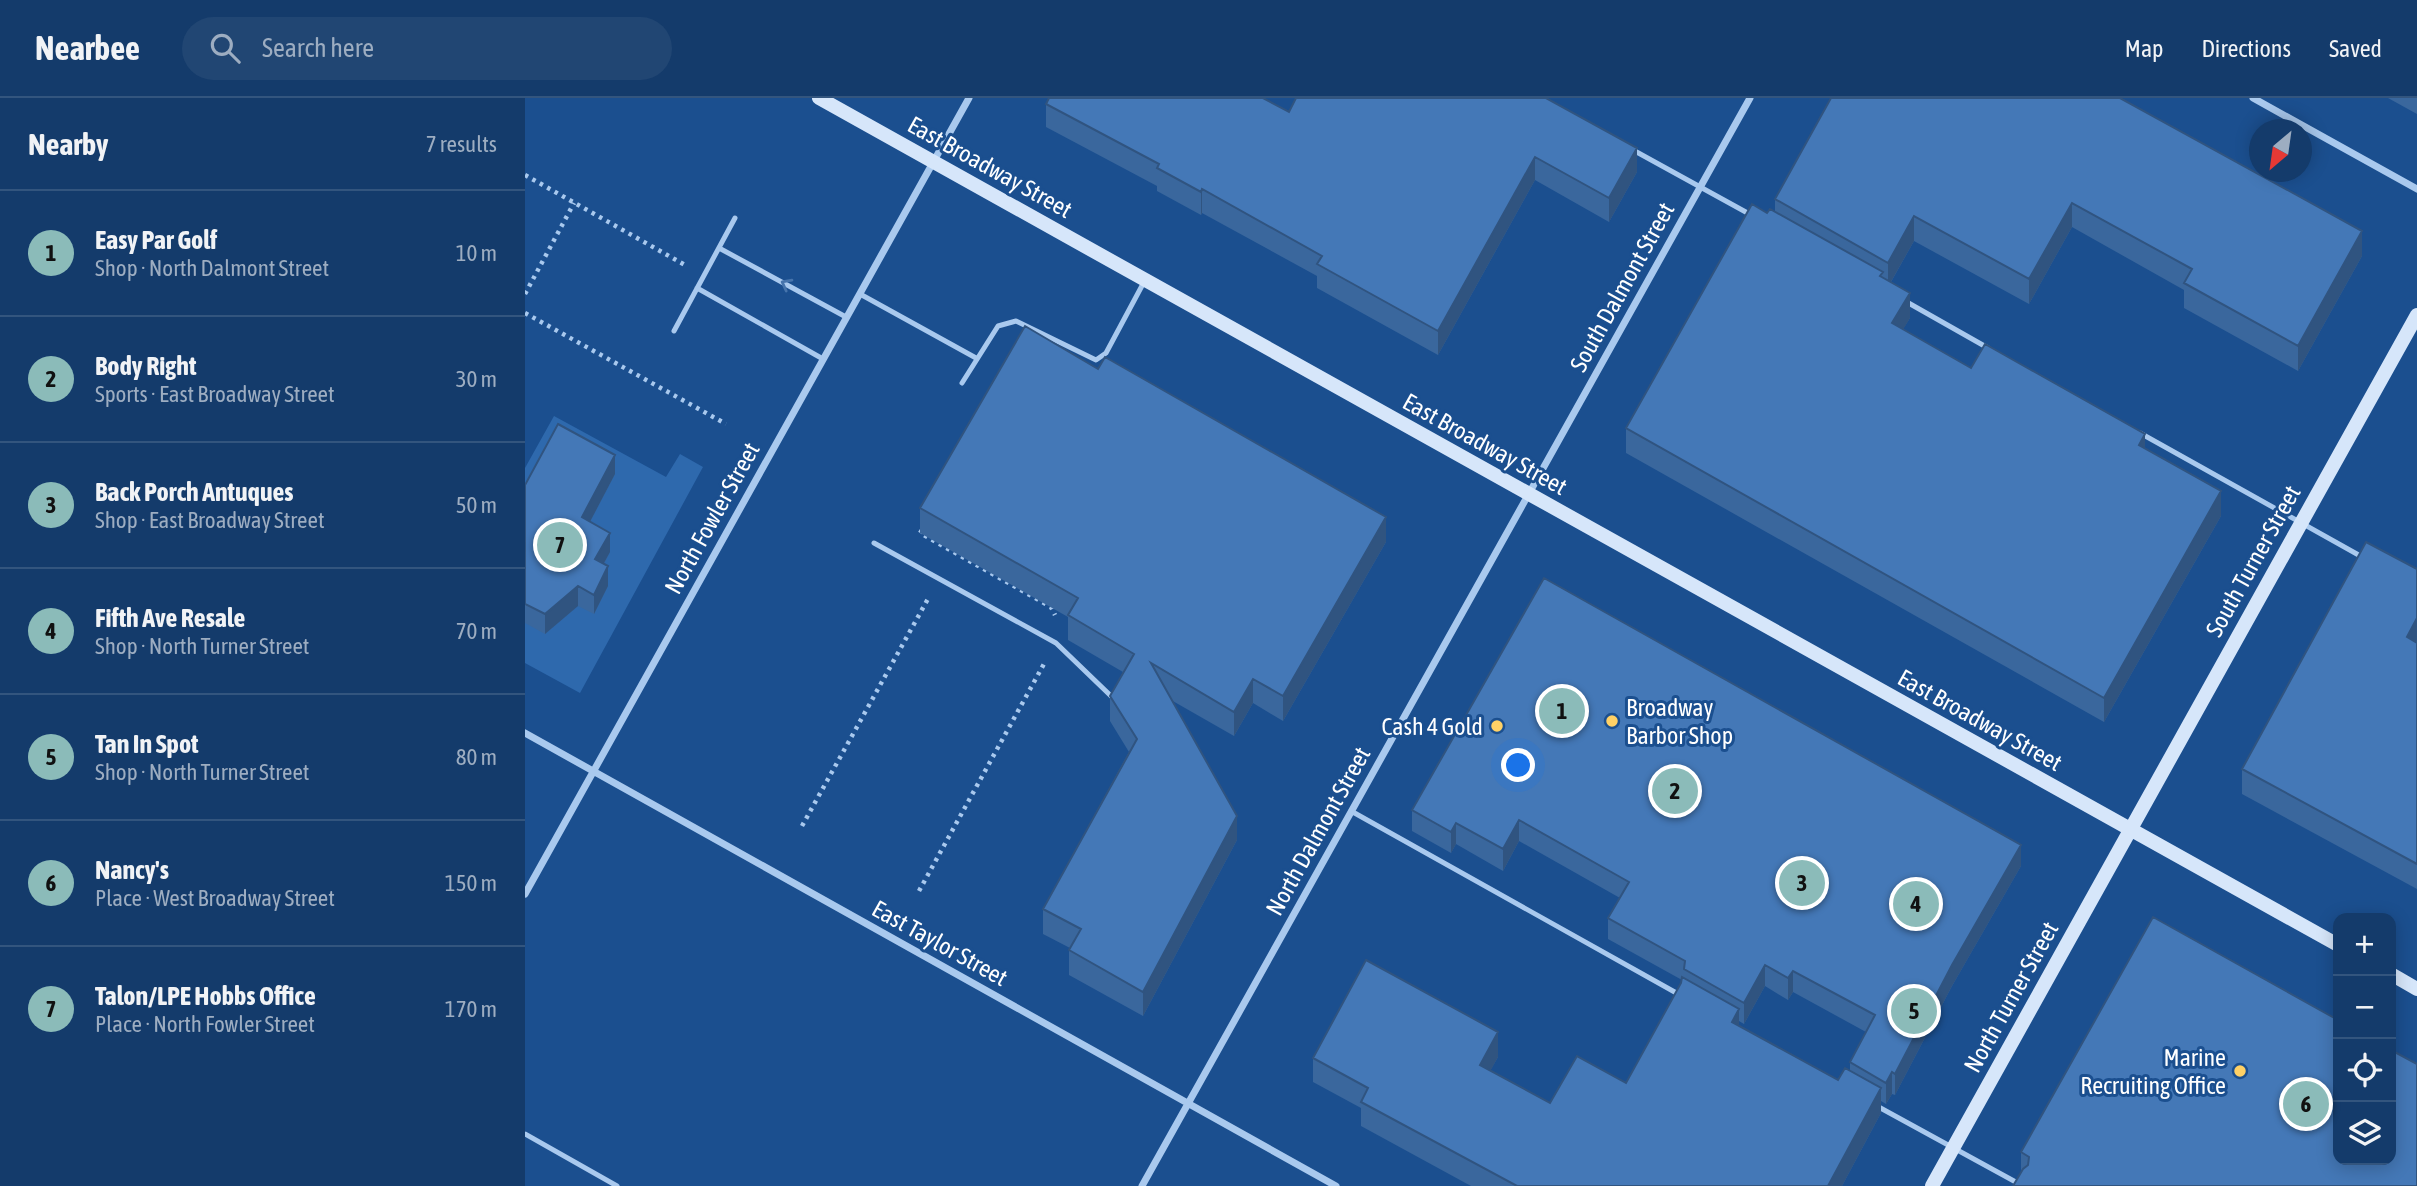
<!DOCTYPE html>
<meta charset="utf-8">
<style>
:root{--surface:#143b6b;--page:#214673;--text:#f1f3f6;--muted:#9dadc1;--line:#33557e;--accent:#8bbbb9}
body{margin:0;font-family:"Asap Condensed",sans-serif;background:var(--page);color:var(--text)}
.controls{position:absolute;right:21px;bottom:21px;display:grid;overflow:hidden;border-radius:14px;box-shadow:0 4px 18px #0003}
.controls button{width:63px;height:63px;display:grid;place-items:center;padding:0;border:0;border-bottom:2px solid var(--line);background:var(--surface);color:var(--text);font:35px sans-serif}
.compass{position:absolute;left:1724px;top:21px;width:63px;height:63px;border-radius:50%;background:var(--surface);box-shadow:0 4px 18px #0003;rotate:209deg}
.you{position:absolute;left:994px;top:668px;width:24px;height:24px;margin:-18px;border:5px solid #fff;border-radius:50%;background:#1a73e8;box-shadow:0 0 0 10px #1a73e833}
.badge{display:grid;place-items:center;width:46px;height:46px;border-radius:50%;background:var(--accent);color:#111;font-size:23px;font-weight:700}
.pin{position:absolute;translate:-50% -50%;border:4px solid #fff;box-shadow:0 2px 7px #0006}
.list{margin:0;padding:0;list-style:none}
h2{display:flex;justify-content:space-between;align-items:center;height:91px;margin:0;padding:0 28px;font-size:30px}
h2 small{font-size:23px;font-weight:400;color:var(--muted)}
.list li{display:grid;grid-template-columns:46px 1fr auto;gap:21px;align-items:center;box-sizing:border-box;height:126px;padding:0 28px;border-top:2px solid var(--line)}
.list b{display:block;font-size:26px;white-space:nowrap}
.list p{margin:0;font-size:23px;white-space:nowrap;color:var(--muted)}
.list em{font-size:23px;font-style:normal;color:var(--muted)}
.icon{flex:none;width:38px;height:38px;fill:none;stroke:currentColor;stroke-width:2;stroke-linecap:round;stroke-linejoin:round}
.map{position:relative;flex:none;width:1892px;height:1088px;overflow:hidden}
header{display:flex;align-items:center;gap:42px;box-sizing:border-box;height:98px;padding:0 35px;background:var(--surface);border-bottom:2px solid var(--line)}
header strong{font-size:33px}
nav{display:flex;gap:38px;margin-inline-start:auto;font-size:24px}
.search{width:490px;height:63px;background:var(--page);display:flex;align-items:center;gap:18px;box-sizing:border-box;padding:0 24px;border-radius:38px;color:var(--muted);font-size:26px}
main{display:flex}
aside{flex:1;background:var(--surface)}
.map>svg:first-child{display:block}
.green{fill:#2e69ad}
.lines{fill:none;stroke-linecap:round;stroke-linejoin:round}
.path{stroke:#a9c9ee;stroke-width:4.5;stroke-dasharray:3.5 5;stroke-linecap:butt}
.lane{stroke:#a9c9ee;stroke-width:5}
.street{stroke:#a9c9ee;stroke-width:7}
.secondary{stroke:#d6e6fa;stroke-width:14}
.wall{fill:#3a679d;fill-rule:evenodd}
.shaded-wall{fill:#305480}
.building{fill:#4478b7;stroke:#305480;stroke-width:2}
.oneway{stroke:#4674ac}
.poi-dot{fill:#ffd166;stroke:#1b4f8f;stroke-width:2.5}
.labels{text-anchor:middle;dominant-baseline:central;stroke-width:6;stroke-linejoin:round;paint-order:stroke}
.street-label{font-size:24px;fill:#fff;stroke:#1b4f8f}
.poi-label{font-size:24px;fill:#fff;stroke:#1b4f8f;text-anchor:end}
</style>
<header>
<strong>Nearbee</strong>
<div class="search"><svg class="icon" aria-label="search" viewBox="0 0 24 24"><circle cx="10" cy="10" r="6"/><path d="M15 15l6 6"/></svg>Search here</div>
<nav><a>Map</a><a>Directions</a><a>Saved</a></nav>
</header>
<main>
<aside>
<h2>Nearby<small>7 results</small></h2>
<ul class="list">
<li><span class="badge">1</span><div><b>Easy Par Golf</b><p>Shop · North Dalmont Street</p></div><em>10 m</em></li>
<li><span class="badge">2</span><div><b>Body Right</b><p>Sports · East Broadway Street</p></div><em>30 m</em></li>
<li><span class="badge">3</span><div><b>Back Porch Antuques</b><p>Shop · East Broadway Street</p></div><em>50 m</em></li>
<li><span class="badge">4</span><div><b>Fifth Ave Resale</b><p>Shop · North Turner Street</p></div><em>70 m</em></li>
<li><span class="badge">5</span><div><b>Tan In Spot</b><p>Shop · North Turner Street</p></div><em>80 m</em></li>
<li><span class="badge">6</span><div><b>Nancy's</b><p>Place · West Broadway Street</p></div><em>150 m</em></li>
<li><span class="badge">7</span><div><b>Talon/LPE Hobbs Office</b><p>Place · North Fowler Street</p></div><em>170 m</em></li>
</ul>
</aside>
<div class="map">
<svg width="1892" height="1088" viewBox="0 0 1892 1088">
<rect width="100%" height="100%" fill="#1b4f8f"/>
<!-- green -->
<path class="green" d="M 29,318 L 141,379 L 155,356 L 178,369 L 55,595 L 0,565 L 0,370 Z"/>
<g class="lines">
<!-- path -->
<path class="path" d="M 0,77 L 160,167
M 0,196 L 49,105
M 0,215 L 201,326
M 397,432 L 395,435 L 526,509 L 530,517
M 277,728 L 404,499
M 394,793 L 520,564"/>
<!-- lane -->
<path class="lane" d="M 1108,52 L 1228,118
M 194,150 L 321,219
M 172,190 L 298,261
M 335,196 L 451,260
M 1380,203 L 1463,250
M 149,233 L 210,120
M 437,285 L 473,228 L 491,223 L 571,262 L 581,255 L 619,184
M 1615,335 L 1839,460
M 349,445 L 531,545 L 586,598
M 826,713 L 1155,897
M 1350,1007 L 1498,1088
M 0,1036 L 92,1088"/>
<!-- street -->
<path class="street" d="M 1728,0 L 1892,91
M 0,635 L 811,1088
M 0,796 L 444,0
M 617,1088 L 1225,0"/>
<!-- secondary -->
<path class="secondary" d="M 294,0 L 1813,847
M 1866,876 L 1892,891
M 1407,1088 L 1892,217"/>
</g>
<!-- wall -->
<path class="wall" d="M 1306,0 L 1837,158 L 1773,273 L 1659,210 L 1659,192 L 1547,129 L 1504,206 L 1389,143 L 1366,184 L 1385,220 L 1378,231 L 1446,270 L 1620,351 L 1696,418 L 1579,624 L 1101,355 L 1101,330 L 1242,115 L 1250,113 L 1250,101 Z
M 1863,0 L 1892,0 L 1892,16 Z
M 521,6 L 764,14 L 1112,74 L 1084,124 L 1010,82 L 913,257 L 792,190 L 792,178 L 677,115 L 676,117 L 632,93 L 632,88 L 521,29 Z
M 90,376 L 65,424 L 85,454 L 79,466 L 83,488 L 69,516 L 53,508 L 20,536 L 0,525 L 0,387 Z
M 395,410 L 861,444 L 758,623 L 728,605 L 709,638 L 646,602 L 712,742 L 618,918 L 544,877 L 544,852 L 545,850 L 518,836 L 518,811 L 604,654 L 585,623 L 585,598 L 598,574 L 543,542 L 543,519 L 395,435 Z
M 1892,471 L 1892,791 L 1717,696 L 1717,671 Z
M 887,712 L 1496,768 L 1427,888 L 1370,997 L 1367,996 L 1361,1006 L 1356,1003 L 1356,1015 L 1317,1088 L 946,1088 L 836,1028 L 836,1010 L 788,984 L 788,960 L 973,959 L 965,973 L 1025,1005 L 1101,985 L 1156,885 L 1157,882 L 1083,841 L 1083,820 L 1095,800 L 994,743 L 978,773 L 931,746 L 926,755 L 887,733 ZM 1240,888 L 1263,902 L 1268,894 L 1341,934 L 1325,964 L 1325,973 L 1313,982 L 1214,928 L 1214,923 L 1219,926 Z
M 1892,966 L 1496,1074 L 1496,1054 Z"/>
<!-- shaded-wall -->
<path class="shaded-wall" d="M 1112,50 L 1112,74 L 1084,124 L 1084,100 Z
M 1010,59 L 1010,82 L 913,257 L 913,233 Z
M 677,91 L 677,115 L 676,117 L 676,94 Z
M 1547,105 L 1547,129 L 1504,206 L 1504,181 Z
M 1389,118 L 1389,143 L 1363,189 L 1363,165 Z
M 1837,133 L 1837,158 L 1773,273 L 1773,248 Z
M 1385,195 L 1385,220 L 1367,250 L 1367,225 Z
M 1620,336 L 1620,361 L 1614,347 Z
M 90,357 L 90,376 L 57,439 L 57,419 Z
M 1696,393 L 1696,418 L 1579,624 L 1579,600 Z
M 861,419 L 861,444 L 758,623 L 758,598 Z
M 85,435 L 85,454 L 70,481 L 70,461 Z
M 83,468 L 83,488 L 69,516 L 69,497 Z
M 53,488 L 53,508 L 20,536 L 20,516 Z
M 1892,520 L 1892,544 L 1882,539 Z
M 728,581 L 728,605 L 709,638 L 709,614 Z
M 712,718 L 712,742 L 618,918 L 618,894 Z
M 994,722 L 994,743 L 978,773 L 978,751 Z
M 931,725 L 931,746 L 926,755 L 926,734 Z
M 1496,747 L 1496,768 L 1427,888 L 1370,997 L 1370,976 L 1427,867 Z
M 1240,867 L 1240,888 L 1219,926 L 1219,905 Z
M 1268,873 L 1268,894 L 1263,902 L 1263,880 Z
M 1214,911 L 1214,935 L 1207,924 Z
M 973,934 L 973,959 L 955,992 L 955,967 Z
M 1367,974 L 1367,996 L 1361,1006 L 1361,985 Z
M 1356,990 L 1356,1015 L 1317,1088 L 1303,1088 Z"/>
<!-- building -->
<path class="building" d="M 524,0 L 738,0 L 764,14 L 771,0 L 1021,0 L 1112,50 L 1084,100 L 1010,59 L 913,233 L 792,166 L 797,158 L 677,91 L 676,94 L 632,70 L 634,66 L 521,6 Z
M 1306,0 L 1595,0 L 1837,133 L 1773,248 L 1659,185 L 1667,171 L 1547,105 L 1504,181 L 1389,118 L 1363,165 L 1250,101 Z
M 1227,106 L 1242,115 L 1245,111 L 1358,174 L 1355,178 L 1385,195 L 1367,225 L 1446,270 L 1460,246 L 1620,336 L 1614,347 L 1696,393 L 1579,600 L 1101,330 Z
M 500,228 L 573,271 L 580,259 L 861,419 L 758,598 L 728,581 L 709,614 L 626,565 L 712,718 L 618,894 L 544,852 L 556,831 L 518,811 L 612,641 L 585,598 L 609,556 L 543,517 L 553,500 L 395,410 Z
M 33,326 L 90,357 L 57,419 L 85,435 L 70,461 L 83,468 L 69,497 L 53,488 L 20,516 L 0,506 L 0,387 Z
M 1841,444 L 1892,471 L 1892,520 L 1882,539 L 1892,545 L 1892,766 L 1717,671 Z
M 1019,480 L 1496,747 L 1427,867 L 1370,976 L 1367,974 L 1361,985 L 1325,964 L 1350,917 L 1268,873 L 1263,880 L 1240,867 L 1219,905 L 1159,871 L 1160,863 L 1083,820 L 1104,784 L 994,722 L 978,751 L 931,725 L 926,734 L 887,712 Z
M 1628,819 L 1813,922 L 1813,1062 L 1866,1062 L 1866,952 L 1892,966 L 1892,1088 L 1488,1088 L 1498,1071 L 1503,1067 L 1504,1059 L 1496,1054 Z
M 841,862 L 973,934 L 955,967 L 1025,1005 L 1052,958 L 1101,985 L 1156,885 L 1157,879 L 1214,911 L 1207,924 L 1313,982 L 1320,970 L 1356,990 L 1303,1088 L 992,1088 L 836,1004 L 843,990 L 788,960 Z"/>
<!-- one-way arrows -->
<defs><path id="oneway-chevron" d="M-2-3.5L2.5 0L-2 3.5" fill="none" stroke-width="1.6" stroke-linecap="round" stroke-linejoin="round" transform="scale(1.75)"/></defs>
<use class="oneway" href="#oneway-chevron" transform="translate(261 186) rotate(-152)"/>
<!-- markers -->
<g class="poi-dot">
<circle cx="1087" cy="623" r="7"/>
<circle cx="972" cy="628" r="7"/>
<circle cx="1715" cy="973" r="7"/>
</g>
<g class="labels">
<!-- street labels -->
<g class="street-label">
<text transform="translate(465 69) rotate(29)">East Broadway Street</text>
<text transform="translate(1097 189) rotate(-61)">South Dalmont Street</text>
<text transform="translate(960 346) rotate(29)">East Broadway Street</text>
<text transform="translate(187 420) rotate(-61)">North Fowler Street</text>
<text transform="translate(1728 463) rotate(-61)">South Turner Street</text>
<text transform="translate(1455 622) rotate(29)">East Broadway Street</text>
<text transform="translate(793 733) rotate(-61)">North Dalmont Street</text>
<text transform="translate(415 845) rotate(29)">East Taylor Street</text>
<text transform="translate(1486 899) rotate(-61)">North Turner Street</text>
</g>
<!-- poi labels -->
<g class="poi-label">
<text x="1101" y="609" text-anchor="start">Broadway<tspan x="1101" dy="28">Barbor Shop</tspan></text>
<text x="958" y="628">Cash 4 Gold</text>
<text x="1701" y="959">Marine<tspan x="1701" dy="28">Recruiting Office</tspan></text>
</g>
</g>
</svg>
<div class="controls">
<button>+</button>
<button>−</button>
<button><svg class="icon" aria-label="locate" viewBox="0 0 24 24"><circle cx="12" cy="12" r="6"/><path d="M12 2v4M12 18v4M2 12h4M18 12h4"/></svg></button>
<button><svg class="icon" aria-label="layers" viewBox="0 0 24 24"><path d="M12 4l9 5-9 5-9-5zM3 14l9 5 9-5"/></svg></button>
</div>
<svg class="compass" viewBox="-18 -18 36 36"><path d="M0-13l5 13h-10z" fill="#e53935"/><path d="M0 13l5-13h-10z" fill="#9dadc1"/></svg>
<div class="you"></div>
<div class="pin badge" style="left:1037px;top:613px">1</div>
<div class="pin badge" style="left:1150px;top:693px">2</div>
<div class="pin badge" style="left:1277px;top:785px">3</div>
<div class="pin badge" style="left:1391px;top:806px">4</div>
<div class="pin badge" style="left:1389px;top:913px">5</div>
<div class="pin badge" style="left:1781px;top:1006px">6</div>
<div class="pin badge" style="left:35px;top:447px">7</div>
</div>
</main>
